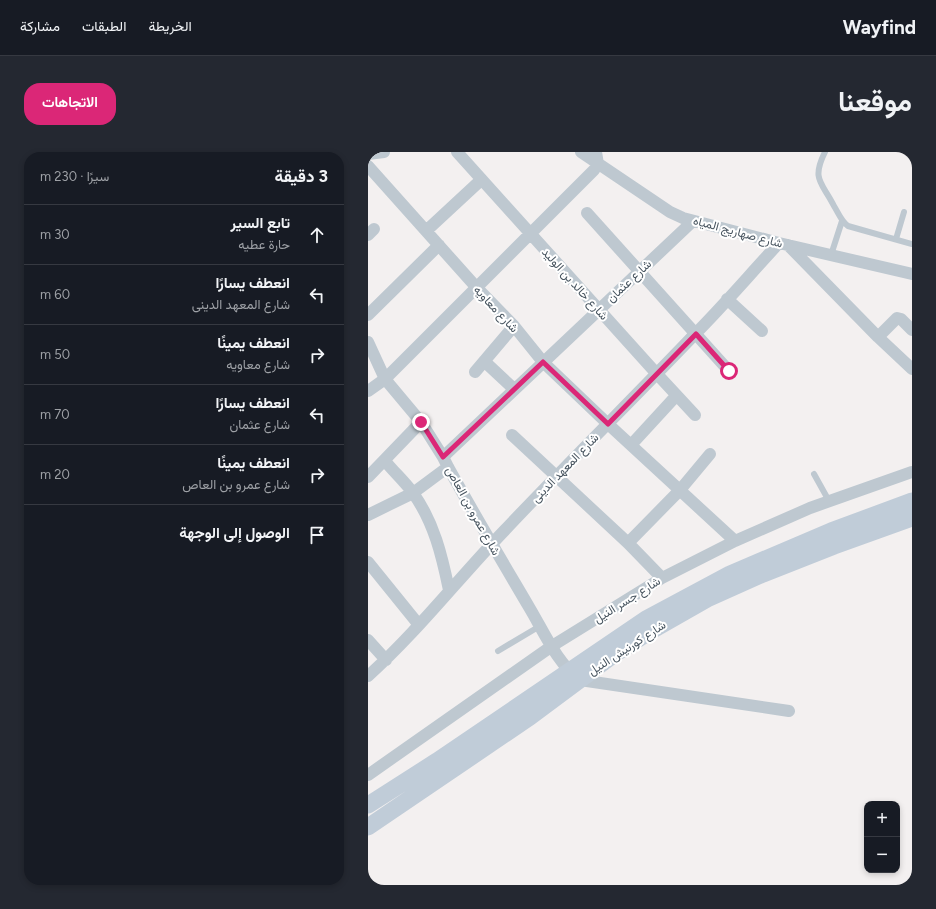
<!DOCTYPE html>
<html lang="ar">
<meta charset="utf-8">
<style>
:root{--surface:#171b24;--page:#242831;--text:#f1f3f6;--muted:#9ea1a6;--line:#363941;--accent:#db2777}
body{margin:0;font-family:Figtree,Vazirmatn,sans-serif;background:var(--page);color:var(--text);direction:rtl}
.controls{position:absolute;right:12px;bottom:12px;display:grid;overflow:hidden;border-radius:8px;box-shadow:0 2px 6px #0003}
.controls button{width:36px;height:36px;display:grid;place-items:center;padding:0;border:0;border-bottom:1px solid var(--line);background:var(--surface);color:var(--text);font:20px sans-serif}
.stop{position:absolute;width:12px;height:12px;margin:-9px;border:3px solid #db2777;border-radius:50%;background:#fff}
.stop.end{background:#db2777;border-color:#fff;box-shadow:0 1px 4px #0008}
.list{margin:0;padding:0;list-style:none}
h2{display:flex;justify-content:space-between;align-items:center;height:52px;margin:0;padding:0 16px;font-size:17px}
h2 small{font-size:13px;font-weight:400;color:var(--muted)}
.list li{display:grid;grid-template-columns:26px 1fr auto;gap:12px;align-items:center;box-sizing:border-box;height:60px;padding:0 16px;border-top:1px solid var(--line)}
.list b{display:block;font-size:15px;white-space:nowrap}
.list p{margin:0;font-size:13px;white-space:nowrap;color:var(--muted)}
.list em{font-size:13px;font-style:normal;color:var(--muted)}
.icon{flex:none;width:22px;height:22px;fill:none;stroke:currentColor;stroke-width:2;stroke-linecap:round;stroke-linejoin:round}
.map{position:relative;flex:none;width:544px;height:733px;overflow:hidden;direction:ltr;border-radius:16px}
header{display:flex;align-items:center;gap:24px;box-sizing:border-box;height:56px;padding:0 20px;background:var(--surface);border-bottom:1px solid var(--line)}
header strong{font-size:19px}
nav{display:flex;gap:22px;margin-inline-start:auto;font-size:14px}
.intro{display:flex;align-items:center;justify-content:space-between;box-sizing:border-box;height:96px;padding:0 24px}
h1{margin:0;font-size:28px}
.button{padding:10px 18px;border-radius:16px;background:var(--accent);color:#fff;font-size:14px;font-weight:700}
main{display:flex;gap:24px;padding:0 24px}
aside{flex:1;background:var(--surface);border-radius:16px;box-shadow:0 2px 6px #0003}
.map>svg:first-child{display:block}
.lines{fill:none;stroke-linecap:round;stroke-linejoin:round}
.service{stroke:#bec8d0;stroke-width:6}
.minor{stroke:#bec8d0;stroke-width:12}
.secondary{stroke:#c0ccd8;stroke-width:17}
.route{stroke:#db2777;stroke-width:5}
.labels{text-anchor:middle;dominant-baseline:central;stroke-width:4;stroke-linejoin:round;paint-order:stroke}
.street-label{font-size:12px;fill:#47545f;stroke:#fff}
</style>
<header>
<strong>Wayfind</strong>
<nav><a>الخريطة</a><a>الطبقات</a><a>مشاركة</a></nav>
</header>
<div class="intro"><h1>موقعنا</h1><a class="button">الاتجاهات</a></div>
<main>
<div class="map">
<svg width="544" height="733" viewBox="0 0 544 733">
<rect width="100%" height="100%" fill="#f3f0f0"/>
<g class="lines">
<!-- service -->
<path class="service" d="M 457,0 C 443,28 454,30 466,54 C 471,62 473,69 480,74 L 544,92
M 528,87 L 536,60
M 463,103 L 474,69
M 446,322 L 461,349
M 130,499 L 172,474"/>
<!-- minor -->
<path class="minor" d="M 89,0 L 288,221 L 327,263
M 213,0 L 302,60 L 315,66 L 411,91 L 544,122
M 0,2 L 16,0
M 0,14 L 109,136 L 146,174 L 175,210 L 240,272 L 367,389
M 219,61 L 361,219
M 58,79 L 113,28
M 0,83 L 6,77
M 420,93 L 510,185 L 544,217
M 359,147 L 394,179
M 0,163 L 71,93
M 510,185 L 529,166 L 533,167 L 544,178
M 0,190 L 17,227 L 53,270 L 75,305 L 80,315 C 106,362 134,409 161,455 C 176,480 189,511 212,528 L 421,559
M 116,209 L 146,237
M 107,220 L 146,174
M 0,239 L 17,227 L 226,18 L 230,12 L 228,0
M 144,283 L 260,391 L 294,426
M 263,293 L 308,244
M 75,305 L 325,69
M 17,309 C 26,320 37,330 45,341 C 66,370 74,404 81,438
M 0,325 L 53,270
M 0,363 L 45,341 L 80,315
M 260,391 L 312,338 L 342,302
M 0,410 L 51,473
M 0,488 L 18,508
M 0,524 C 49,480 90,427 136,379 C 199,312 264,248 327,182 C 356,153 383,121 411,91
M 0,623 L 184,494 L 294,426 L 367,389 L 442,356 L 544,320"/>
<!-- secondary -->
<path class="secondary" d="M 0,653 L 69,609 L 278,467 L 362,422 L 463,379 L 544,349
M 0,675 L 162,565 L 248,501 L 281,480 L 339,447 L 395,422 L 466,394 L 544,366"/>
</g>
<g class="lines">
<!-- route -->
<path class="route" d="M 53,270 L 75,305 L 175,210 L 240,272 L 328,182 L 361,219"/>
</g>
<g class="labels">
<!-- street labels -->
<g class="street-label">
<text transform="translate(370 80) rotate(15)">شارع صهاريج المياه</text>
<text transform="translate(261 129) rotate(-43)">شارع عثمان</text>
<text transform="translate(207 132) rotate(48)">شارع خالد بن الوليد</text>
<text transform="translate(128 157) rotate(47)">شارع معاويه</text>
<text transform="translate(197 316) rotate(-46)">شارع المعهد الدينى</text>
<text transform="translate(105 359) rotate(61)">شارع عمرو بن العاص</text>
<text transform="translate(259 448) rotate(-32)">شارع جسر النيل</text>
<text transform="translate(259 496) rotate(-33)">شارع كورنيش النيل</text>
</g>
</g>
</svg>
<div class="controls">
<button>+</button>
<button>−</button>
</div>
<div class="stop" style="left:361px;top:219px"></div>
<div class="stop end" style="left:53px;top:270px"></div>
</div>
<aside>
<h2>3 دقيقة<small>سيرًا · 230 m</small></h2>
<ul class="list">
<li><svg class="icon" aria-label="ahead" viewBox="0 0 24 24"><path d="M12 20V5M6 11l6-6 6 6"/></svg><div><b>تابع السير</b><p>حارة عطيه</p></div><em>30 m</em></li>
<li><svg class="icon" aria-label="left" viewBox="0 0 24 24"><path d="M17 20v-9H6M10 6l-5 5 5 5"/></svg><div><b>انعطف يسارًا</b><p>شارع المعهد الدينى</p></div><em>60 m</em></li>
<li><svg class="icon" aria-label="right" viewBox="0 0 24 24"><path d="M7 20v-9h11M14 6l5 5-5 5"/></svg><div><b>انعطف يمينًا</b><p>شارع معاويه</p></div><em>50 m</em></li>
<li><svg class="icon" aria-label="left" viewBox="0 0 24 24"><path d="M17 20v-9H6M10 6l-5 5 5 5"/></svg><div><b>انعطف يسارًا</b><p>شارع عثمان</p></div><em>70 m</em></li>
<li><svg class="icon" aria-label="right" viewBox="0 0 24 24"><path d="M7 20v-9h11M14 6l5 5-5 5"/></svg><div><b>انعطف يمينًا</b><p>شارع عمرو بن العاص</p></div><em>20 m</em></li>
<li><svg class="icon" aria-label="arrive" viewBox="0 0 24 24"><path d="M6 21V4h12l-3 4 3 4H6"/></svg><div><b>الوصول إلى الوجهة</b></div></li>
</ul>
</aside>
</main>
